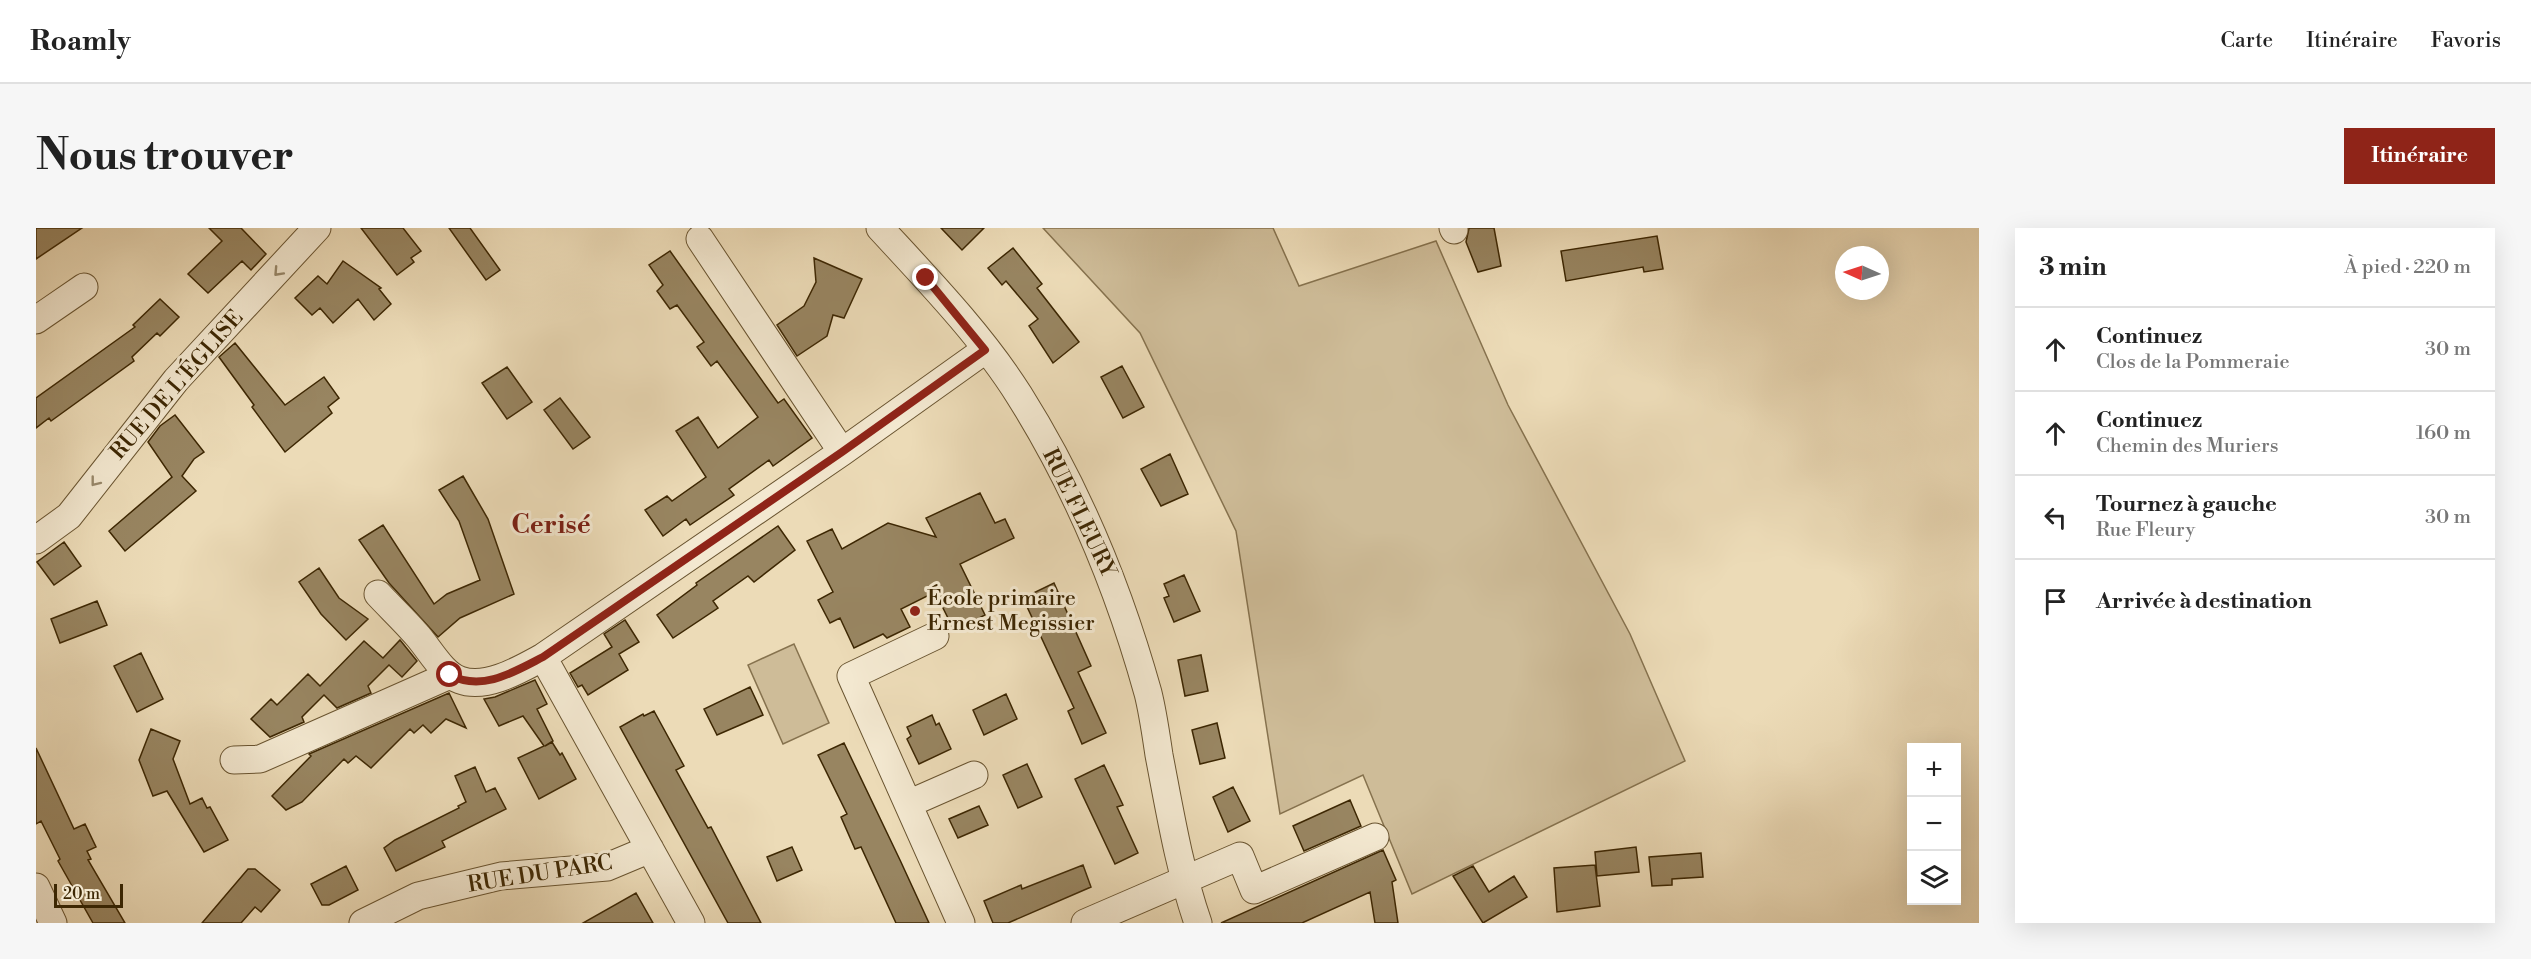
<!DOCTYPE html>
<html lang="fr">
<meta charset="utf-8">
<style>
:root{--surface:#fff;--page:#f6f6f6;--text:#222;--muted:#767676;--line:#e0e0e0;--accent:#8f2418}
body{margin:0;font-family:"Libre Bodoni",serif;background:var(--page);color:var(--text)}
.controls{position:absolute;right:18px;bottom:18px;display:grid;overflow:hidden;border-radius:0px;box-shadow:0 6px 24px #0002}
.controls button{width:54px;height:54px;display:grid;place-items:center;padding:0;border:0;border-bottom:2px solid var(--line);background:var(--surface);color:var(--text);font:30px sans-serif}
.compass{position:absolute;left:1799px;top:18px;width:54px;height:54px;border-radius:50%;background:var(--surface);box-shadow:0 6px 24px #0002;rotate:273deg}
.scale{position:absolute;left:18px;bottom:15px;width:69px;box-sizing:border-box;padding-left:6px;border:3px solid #3d2703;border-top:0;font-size:16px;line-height:21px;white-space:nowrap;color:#3d2703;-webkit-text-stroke:4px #f3e8d0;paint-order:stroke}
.stop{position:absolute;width:18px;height:18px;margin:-14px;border:4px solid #8f2418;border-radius:50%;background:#fff}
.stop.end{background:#8f2418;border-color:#fff;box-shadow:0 2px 6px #0008}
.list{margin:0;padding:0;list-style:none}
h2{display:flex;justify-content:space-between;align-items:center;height:78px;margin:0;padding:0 24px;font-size:26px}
h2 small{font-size:20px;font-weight:400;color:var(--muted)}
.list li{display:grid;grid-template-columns:39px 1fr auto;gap:18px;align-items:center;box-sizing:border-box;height:84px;padding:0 24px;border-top:2px solid var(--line)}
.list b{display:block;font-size:22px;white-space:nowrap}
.list p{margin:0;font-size:20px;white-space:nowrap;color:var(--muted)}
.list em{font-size:20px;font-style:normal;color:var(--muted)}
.icon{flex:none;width:33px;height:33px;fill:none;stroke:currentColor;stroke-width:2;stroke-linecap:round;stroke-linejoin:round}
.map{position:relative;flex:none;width:1943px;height:695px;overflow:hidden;border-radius:0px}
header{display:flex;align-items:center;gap:36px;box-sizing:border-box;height:84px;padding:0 30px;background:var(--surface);border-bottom:2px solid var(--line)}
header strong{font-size:28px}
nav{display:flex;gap:33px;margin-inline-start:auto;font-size:21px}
.intro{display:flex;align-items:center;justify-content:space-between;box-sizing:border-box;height:144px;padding:0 36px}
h1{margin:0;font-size:42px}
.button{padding:15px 27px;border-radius:0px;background:var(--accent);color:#fff;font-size:21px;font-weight:700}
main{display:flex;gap:36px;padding:0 36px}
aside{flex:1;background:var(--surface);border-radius:0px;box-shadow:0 6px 24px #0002}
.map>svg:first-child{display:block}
.green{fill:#cebc98;stroke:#86724e;stroke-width:1.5}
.building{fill:#988561;stroke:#3d2703;stroke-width:1.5}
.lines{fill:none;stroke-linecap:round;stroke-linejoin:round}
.minor-casing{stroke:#695430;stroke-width:29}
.minor{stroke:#f3e8d0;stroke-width:27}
.oneway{stroke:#98886a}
.route{stroke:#8f2418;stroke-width:8}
.poi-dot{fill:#8f2418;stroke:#f3e8d0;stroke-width:2}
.labels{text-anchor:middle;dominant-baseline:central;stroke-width:6;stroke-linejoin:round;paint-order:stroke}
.street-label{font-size:22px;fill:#3d2703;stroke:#f3e8d0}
.poi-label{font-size:22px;fill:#3d2703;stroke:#f3e8d0;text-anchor:start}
.quarter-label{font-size:26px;font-weight:bold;fill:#7a1f14;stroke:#f3e8d0}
</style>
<header>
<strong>Roamly</strong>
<nav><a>Carte</a><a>Itinéraire</a><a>Favoris</a></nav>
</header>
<div class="intro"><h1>Nous trouver</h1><a class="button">Itinéraire</a></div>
<main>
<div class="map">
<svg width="1943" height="695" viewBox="0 0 1943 695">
<rect width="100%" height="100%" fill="#ecdbb7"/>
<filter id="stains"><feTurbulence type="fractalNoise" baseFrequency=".00333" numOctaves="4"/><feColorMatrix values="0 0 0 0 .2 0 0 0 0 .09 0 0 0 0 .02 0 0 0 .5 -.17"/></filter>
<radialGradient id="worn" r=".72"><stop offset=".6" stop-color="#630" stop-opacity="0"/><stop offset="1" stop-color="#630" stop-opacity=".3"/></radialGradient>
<!-- green -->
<path class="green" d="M 1007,0 L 1237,0 L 1263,58 L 1400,13 L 1472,177 L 1594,406 L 1649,533 L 1376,666 L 1327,547 L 1244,586 L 1200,303 L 1104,105 Z
M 758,416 L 793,495 L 747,516 L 712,437 Z"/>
<!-- building -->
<path class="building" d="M 0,0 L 46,0 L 0,31 Z
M 173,0 L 205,0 L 230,26 L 215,42 L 206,33 L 172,65 L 152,46 L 186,13 Z
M 325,0 L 367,0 L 385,23 L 375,30 L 378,34 L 361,47 Z
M 413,0 L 434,0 L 464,42 L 450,52 Z
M 905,0 L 948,0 L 926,22 Z
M 1433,0 L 1458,0 L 1465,38 L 1442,44 L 1430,14 Z
M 1621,8 L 1627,41 L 1608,44 L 1607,39 L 1530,53 L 1525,23 Z
M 977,20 L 1006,56 L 1001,60 L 1043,114 L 1017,135 L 993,98 L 1002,91 L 970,53 L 966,57 L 952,40 Z
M 634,23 L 742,175 L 748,171 L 776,210 L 737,238 L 733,232 L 693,261 L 698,267 L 654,297 L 650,291 L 627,308 L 609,282 L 631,268 L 636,273 L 670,249 L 640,203 L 662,189 L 682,220 L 722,189 L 681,133 L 675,138 L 661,119 L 668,114 L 641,77 L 634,81 L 621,63 L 627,57 L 613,37 Z
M 778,30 L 826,51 L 808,90 L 797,87 L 791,108 L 761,128 L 741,97 L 768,78 L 780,54 Z
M 307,33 L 345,60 L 343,61 L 355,76 L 338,92 L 322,71 L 297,95 L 284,80 L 276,87 L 259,70 L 282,48 L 291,56 Z
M 124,71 L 143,89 L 124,108 L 121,105 L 96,129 L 98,133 L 15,193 L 13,190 L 0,200 L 0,170 L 99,99 L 97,97 Z
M 199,115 L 249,177 L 288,149 L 303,170 L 292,179 L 296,185 L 249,224 L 216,179 L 218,177 L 183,129 Z
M 1086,138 L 1108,179 L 1087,190 L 1065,149 Z
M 471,139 L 496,174 L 471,191 L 446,155 Z
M 524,170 L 554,209 L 537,221 L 508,182 Z
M 139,187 L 168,224 L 158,231 L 146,248 L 160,263 L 89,323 L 73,303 L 136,249 L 112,214 L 124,198 Z
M 1134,226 L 1152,266 L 1125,278 L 1105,241 Z
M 427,248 L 452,291 L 478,366 L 424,390 L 402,409 L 353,355 L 323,312 L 347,297 L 398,376 L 411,366 L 444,352 L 423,293 L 403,262 Z
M 944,265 L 959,295 L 969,291 L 978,310 L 924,336 L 949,387 L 928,398 L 925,394 L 916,398 L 899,364 L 865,381 L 874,399 L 851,410 L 847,406 L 818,420 L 804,390 L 794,395 L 782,372 L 797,364 L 771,313 L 796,301 L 806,321 L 852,295 L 900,309 L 890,290 Z
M 742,298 L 759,322 L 718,354 L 712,348 L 677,373 L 682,380 L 637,410 L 621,387 L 661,357 L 660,355 Z
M 28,314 L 45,338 L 18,357 L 1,334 Z
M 283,340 L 303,370 L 332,391 L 310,412 L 285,386 L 263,354 Z
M 1148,347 L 1164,383 L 1138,394 L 1128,370 L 1133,368 L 1128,356 Z
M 1018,355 L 1055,438 L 1042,444 L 1070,505 L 1046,516 L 1032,483 L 1038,480 L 987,370 Z
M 61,373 L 71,397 L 24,415 L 15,391 Z
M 589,392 L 603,414 L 583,426 L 592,442 L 552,467 L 546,457 L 542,459 L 534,445 L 576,419 L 568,406 Z
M 364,412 L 381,433 L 366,449 L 353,437 L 332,458 L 335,465 L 301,480 L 288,467 L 266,489 L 268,494 L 234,509 L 215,491 L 235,471 L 241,477 L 272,446 L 284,458 L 328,413 L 347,430 Z
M 105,425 L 127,471 L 101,484 L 78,438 Z
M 1165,427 L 1172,463 L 1149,468 L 1142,432 Z
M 499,452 L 511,476 L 501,481 L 517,513 L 509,518 L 516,514 L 524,527 L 526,525 L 540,551 L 503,571 L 482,530 L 508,518 L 487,488 L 463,498 L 448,471 L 459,469 Z
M 714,459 L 727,487 L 681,507 L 668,481 Z
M 413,465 L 430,500 L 410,491 L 395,505 L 387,497 L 378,505 L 374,501 L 335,540 L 320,528 L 312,535 L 308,531 L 266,574 L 250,582 L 236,568 L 275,528 L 273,526 Z
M 970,466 L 981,491 L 948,507 L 937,482 Z
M 618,483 L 648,538 L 640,542 L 672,600 L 675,599 L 725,695 L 692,695 L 584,499 L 607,486 L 608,488 Z
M 896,487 L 900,497 L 903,495 L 915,521 L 883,536 L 871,511 L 875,508 L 871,499 Z
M 1181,495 L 1189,530 L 1164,536 L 1156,502 Z
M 115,501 L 144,513 L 137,531 L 154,576 L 166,570 L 171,580 L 174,579 L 192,612 L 168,624 L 131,563 L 117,568 L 103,532 Z
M 808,515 L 864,632 L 893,695 L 860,695 L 825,619 L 819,621 L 805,589 L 811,586 L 782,527 Z
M 0,520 L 38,601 L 49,596 L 60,619 L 51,623 L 55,631 L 52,632 L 89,695 L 57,695 L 22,633 L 24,631 L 5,593 L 0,596 Z
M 991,536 L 1006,569 L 982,580 L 967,547 Z
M 1068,537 L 1087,577 L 1081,579 L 1102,625 L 1079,636 L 1039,551 Z
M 439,539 L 450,564 L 459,560 L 470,581 L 406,613 L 409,619 L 360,643 L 348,620 L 359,612 L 423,580 L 422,578 L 430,574 L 419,548 Z
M 1197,559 L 1214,593 L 1192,604 L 1177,569 Z
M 1314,572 L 1325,598 L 1268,623 L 1257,598 Z
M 943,578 L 952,597 L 922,610 L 913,591 Z
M 756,619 L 766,642 L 741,653 L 731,629 Z
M 1600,619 L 1603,644 L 1561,648 L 1559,624 Z
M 1347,622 L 1360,652 L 1356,654 L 1362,695 L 1339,695 L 1334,664 L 1266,695 L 1185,695 Z
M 1665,625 L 1667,649 L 1636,651 L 1636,657 L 1616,658 L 1613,629 Z
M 1047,637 L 1055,659 L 972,695 L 957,695 L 948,673 L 985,657 L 986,661 Z
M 1559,637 L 1564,678 L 1521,684 L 1518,640 Z
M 310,638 L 322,662 L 293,677 L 286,677 L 275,656 Z
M 1437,638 L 1453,664 L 1478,648 L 1491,669 L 1447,695 L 1417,648 Z
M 212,641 L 219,641 L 244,662 L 225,684 L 219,679 L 205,695 L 166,695 Z
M 600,665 L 617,695 L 547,695 Z"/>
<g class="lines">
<defs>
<path id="minor" d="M 844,0 C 891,51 946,108 983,167 C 1041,259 1083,361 1112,465 C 1117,485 1120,507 1123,527 C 1134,584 1143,640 1162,695
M 1417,0 L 1418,2
M 664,11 L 806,224
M 0,92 L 48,59
M 0,312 L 33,288 L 140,152 L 281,0
M 342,366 C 354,379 368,392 380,406 C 393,420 406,446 424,452 C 450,462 485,441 507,429 L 806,224 L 949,122
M 899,408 L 815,448 L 925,695
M 507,429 L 655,695
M 198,532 L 224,531 L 414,447
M 872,576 L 938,547
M 0,659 L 17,695
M 327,695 L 382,668 L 465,648 L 571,639 L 614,621
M 1049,695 L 1204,628 L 1218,662 L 1339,609"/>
</defs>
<!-- minor casing -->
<use href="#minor" class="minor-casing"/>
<!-- minor -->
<use href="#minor" class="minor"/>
</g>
<!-- one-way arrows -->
<defs><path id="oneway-chevron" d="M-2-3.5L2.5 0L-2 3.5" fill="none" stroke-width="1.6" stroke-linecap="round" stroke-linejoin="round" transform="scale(1.5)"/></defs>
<g class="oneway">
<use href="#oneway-chevron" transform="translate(242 44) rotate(133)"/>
<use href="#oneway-chevron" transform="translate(59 254) rotate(128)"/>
</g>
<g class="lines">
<!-- route -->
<path class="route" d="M 414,447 C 446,464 478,444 507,429 L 806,224 L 949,122 L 890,50"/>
</g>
<!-- markers -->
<circle class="poi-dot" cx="879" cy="383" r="6"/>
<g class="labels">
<!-- street labels -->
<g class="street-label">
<text transform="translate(141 157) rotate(-49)">RUE DE L'ÉGLISE</text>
<text transform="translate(1043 285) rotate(64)">RUE FLEURY</text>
<text transform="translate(504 646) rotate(-9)">RUE DU PARC</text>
</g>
<!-- poi labels -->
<g class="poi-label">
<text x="891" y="370">École primaire<tspan x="891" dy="25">Ernest Megissier</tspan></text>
</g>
<!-- quarter labels -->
<g class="quarter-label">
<text x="515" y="297">Cerisé</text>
</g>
</g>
<rect width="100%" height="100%" filter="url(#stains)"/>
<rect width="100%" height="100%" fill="url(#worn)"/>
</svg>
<div class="controls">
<button>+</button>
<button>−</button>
<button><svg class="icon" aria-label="layers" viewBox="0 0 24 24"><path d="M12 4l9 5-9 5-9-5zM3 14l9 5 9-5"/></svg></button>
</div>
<svg class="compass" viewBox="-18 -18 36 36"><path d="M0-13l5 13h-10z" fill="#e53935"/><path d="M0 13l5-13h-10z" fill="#767676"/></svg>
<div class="scale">20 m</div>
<div class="stop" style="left:414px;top:447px"></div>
<div class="stop end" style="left:890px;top:50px"></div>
</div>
<aside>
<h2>3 min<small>À pied · 220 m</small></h2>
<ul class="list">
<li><svg class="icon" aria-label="ahead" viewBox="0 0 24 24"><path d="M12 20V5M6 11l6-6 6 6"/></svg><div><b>Continuez</b><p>Clos de la Pommeraie</p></div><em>30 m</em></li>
<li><svg class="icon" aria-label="ahead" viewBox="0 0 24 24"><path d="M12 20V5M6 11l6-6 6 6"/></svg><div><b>Continuez</b><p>Chemin des Muriers</p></div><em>160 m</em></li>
<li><svg class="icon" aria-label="left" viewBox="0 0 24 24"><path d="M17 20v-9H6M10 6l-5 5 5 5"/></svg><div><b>Tournez à gauche</b><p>Rue Fleury</p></div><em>30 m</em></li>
<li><svg class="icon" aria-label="arrive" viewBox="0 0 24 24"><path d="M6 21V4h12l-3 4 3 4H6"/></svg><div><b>Arrivée à destination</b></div></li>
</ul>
</aside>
</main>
